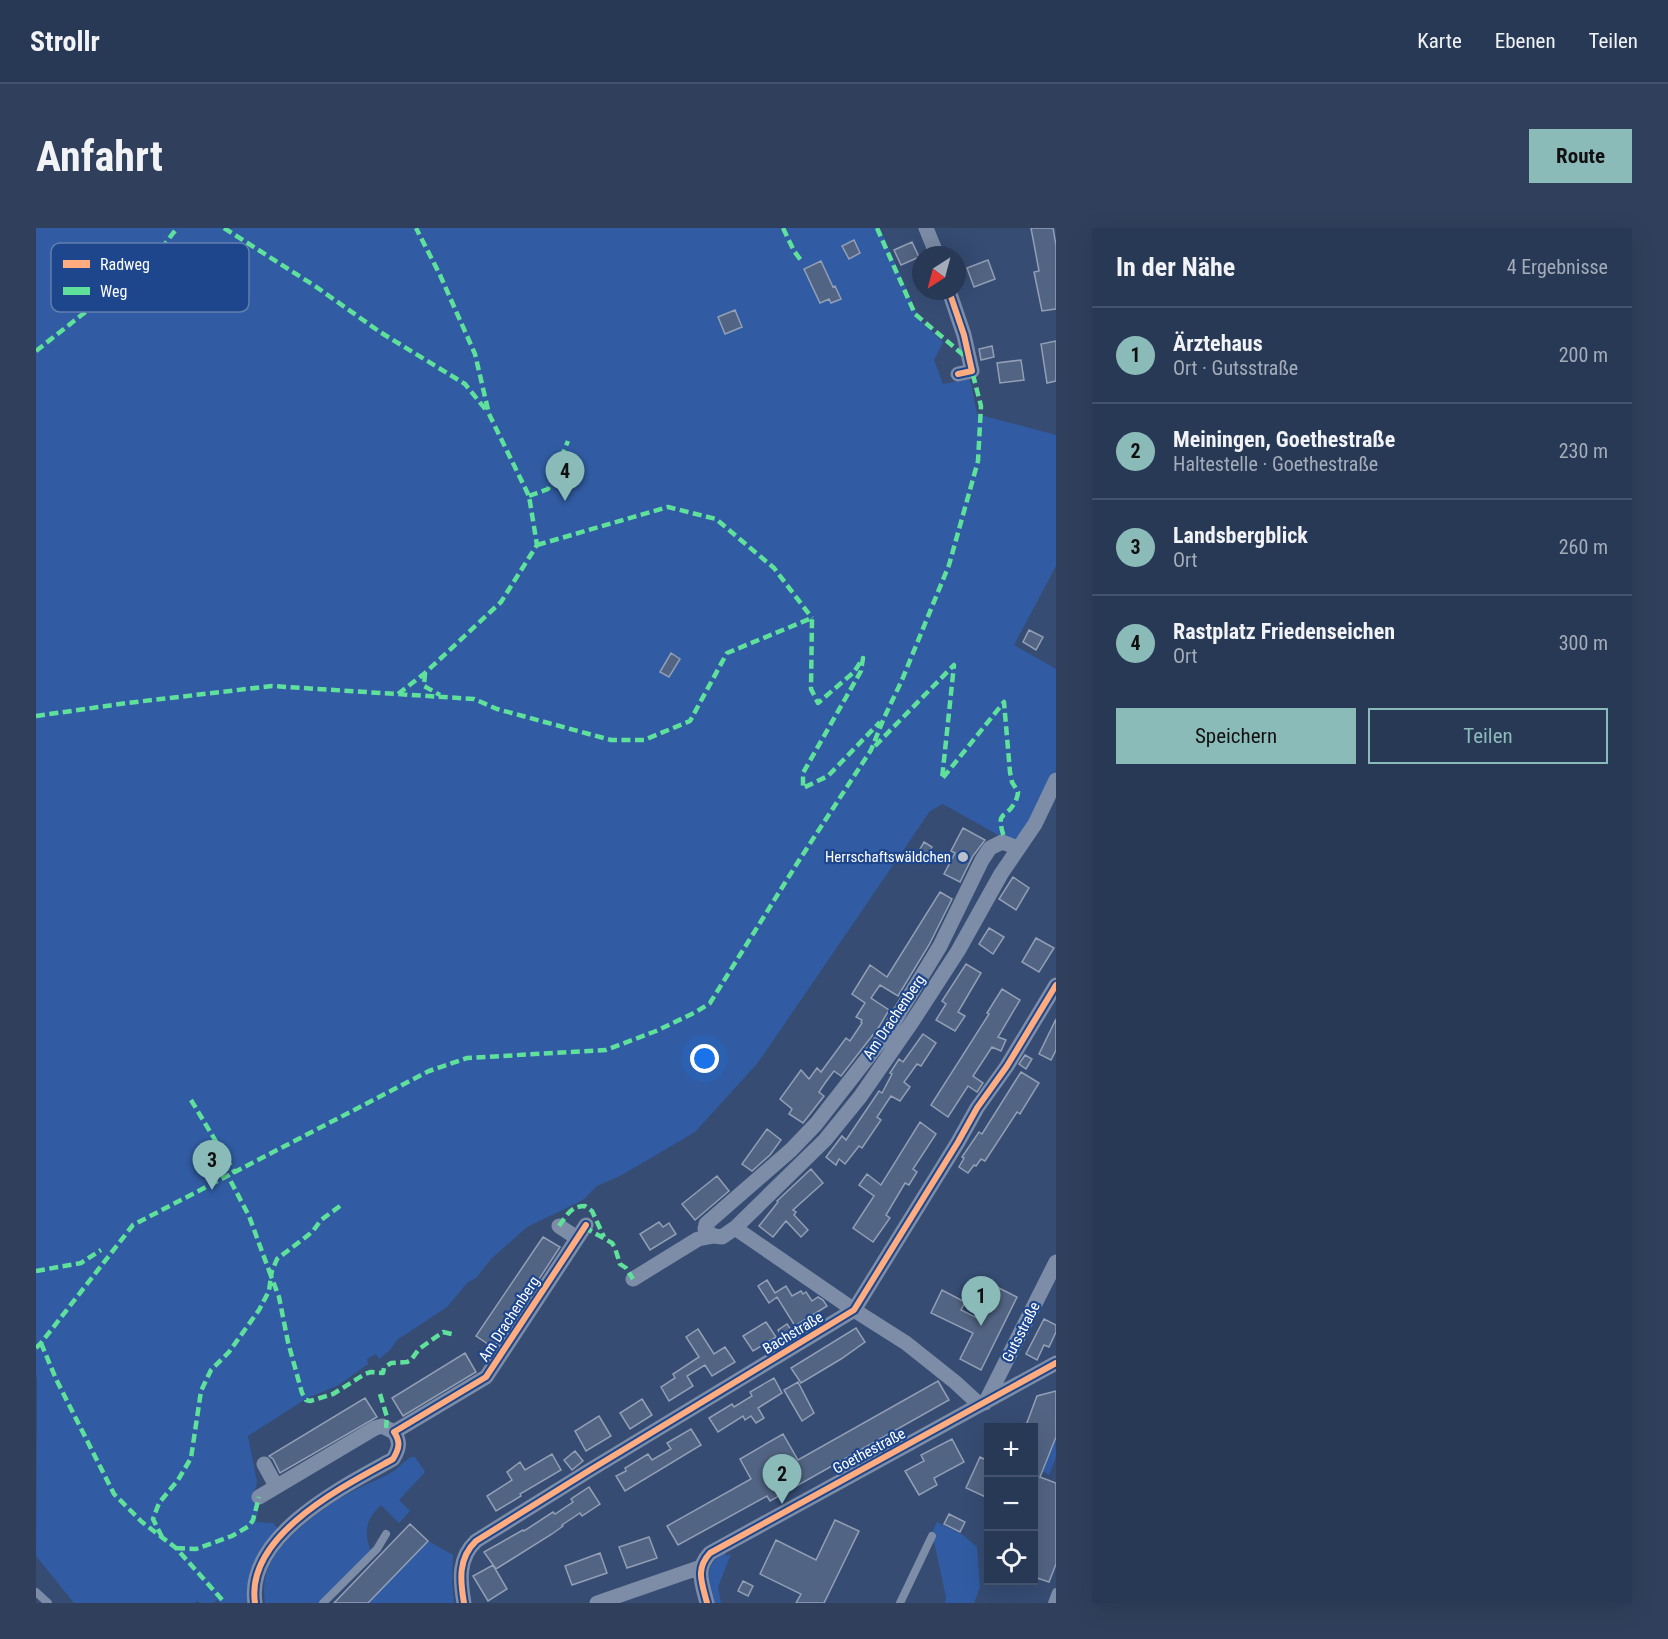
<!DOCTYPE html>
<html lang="de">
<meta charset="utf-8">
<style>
:root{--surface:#283956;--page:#30405c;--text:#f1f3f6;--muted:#a5acb9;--line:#44536c;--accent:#8bbbb9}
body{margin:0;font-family:"Roboto Condensed",sans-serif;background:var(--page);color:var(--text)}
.controls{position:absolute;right:18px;bottom:18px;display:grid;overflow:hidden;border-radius:0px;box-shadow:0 6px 24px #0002}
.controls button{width:54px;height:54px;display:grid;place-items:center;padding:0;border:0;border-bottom:2px solid var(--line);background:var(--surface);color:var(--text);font:30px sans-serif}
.compass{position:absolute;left:876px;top:18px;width:54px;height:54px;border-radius:50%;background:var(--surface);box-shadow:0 6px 24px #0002;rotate:216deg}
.you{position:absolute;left:669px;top:831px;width:21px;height:21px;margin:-15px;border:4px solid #fff;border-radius:50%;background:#1a73e8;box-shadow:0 0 0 9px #1a73e833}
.badge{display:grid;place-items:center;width:39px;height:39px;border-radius:50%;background:var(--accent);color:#111;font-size:20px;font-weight:700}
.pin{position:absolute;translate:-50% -50px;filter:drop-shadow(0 2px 3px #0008)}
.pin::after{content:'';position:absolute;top:32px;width:21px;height:18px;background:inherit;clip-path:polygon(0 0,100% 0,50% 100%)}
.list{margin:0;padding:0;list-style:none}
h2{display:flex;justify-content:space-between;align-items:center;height:78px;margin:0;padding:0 24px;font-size:26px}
h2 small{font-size:20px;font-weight:400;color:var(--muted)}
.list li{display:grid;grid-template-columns:39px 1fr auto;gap:18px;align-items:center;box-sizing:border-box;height:96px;padding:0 24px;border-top:2px solid var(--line)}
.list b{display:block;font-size:22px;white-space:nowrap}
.list p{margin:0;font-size:20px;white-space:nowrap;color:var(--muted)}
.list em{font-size:20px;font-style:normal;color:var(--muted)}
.actions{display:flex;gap:12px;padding:18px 24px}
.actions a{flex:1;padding:14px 0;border:2px solid var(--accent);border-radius:0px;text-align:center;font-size:21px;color:var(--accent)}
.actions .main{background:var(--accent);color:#111}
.icon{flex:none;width:33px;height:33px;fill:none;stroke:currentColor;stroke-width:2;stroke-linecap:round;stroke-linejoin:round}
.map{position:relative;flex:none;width:1020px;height:1375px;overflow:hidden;border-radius:0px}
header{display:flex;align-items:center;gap:36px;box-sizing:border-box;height:84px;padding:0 30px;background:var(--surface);border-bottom:2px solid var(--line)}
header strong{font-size:28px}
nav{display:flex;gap:33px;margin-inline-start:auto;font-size:21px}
.intro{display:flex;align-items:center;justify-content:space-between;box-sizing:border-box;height:144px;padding:0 36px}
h1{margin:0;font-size:42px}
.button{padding:15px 27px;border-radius:0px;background:var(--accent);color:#111;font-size:21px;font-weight:700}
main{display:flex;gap:36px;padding:0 36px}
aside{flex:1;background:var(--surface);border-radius:0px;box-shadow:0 6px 24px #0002}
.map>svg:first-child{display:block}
.green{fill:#315ca3}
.building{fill:#526483;stroke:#929fb5;stroke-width:1.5}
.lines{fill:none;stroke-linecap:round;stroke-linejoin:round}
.service{stroke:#7d8da7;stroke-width:8}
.minor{stroke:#7d8da7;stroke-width:15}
.quiet{stroke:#60e19b;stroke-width:4.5;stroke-dasharray:9 4.5;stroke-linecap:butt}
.cycleway-casing{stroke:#1d468c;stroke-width:10}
.cycleway{stroke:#ffac80;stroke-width:6}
.poi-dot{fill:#b9c0ce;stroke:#1d468c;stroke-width:2}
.labels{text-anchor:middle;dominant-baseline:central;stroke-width:4.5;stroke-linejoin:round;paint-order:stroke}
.poi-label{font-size:15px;fill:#fff;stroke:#1d468c;text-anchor:end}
.street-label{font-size:15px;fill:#fff;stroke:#1d468c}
.key{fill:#1d468c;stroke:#617eae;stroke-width:1.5}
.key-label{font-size:16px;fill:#fff}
</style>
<header>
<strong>Strollr</strong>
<nav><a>Karte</a><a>Ebenen</a><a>Teilen</a></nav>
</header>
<div class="intro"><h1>Anfahrt</h1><a class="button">Route</a></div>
<main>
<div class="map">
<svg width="1020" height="1375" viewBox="0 0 1020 1375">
<rect width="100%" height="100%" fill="#364c73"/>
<!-- green -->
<path class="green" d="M 0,0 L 844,0 L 881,86 L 879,87 L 907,114 L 898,132 L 907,156 L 934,151 L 941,186 L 1020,207 L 1020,338 L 978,417 L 1020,441 L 1020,542 L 995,592 L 978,616 L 907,576 L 894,583 L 730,823 L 719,838 L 659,904 L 584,948 L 561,958 L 547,972 L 491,999 L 455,1031 L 440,1050 L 432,1054 L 411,1079 L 361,1112 L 354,1122 L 343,1131 L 340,1126 L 331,1131 L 332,1136 L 301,1158 L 271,1170 L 212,1208 L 221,1254 L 218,1267 L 223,1274 L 220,1294 L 237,1295 L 243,1302 L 213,1375 L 184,1375 L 181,1372 L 178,1375 L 164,1375 L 161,1373 L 159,1375 L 38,1375 L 0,1328 L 1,1149 L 0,1148 Z
M 1020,1209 L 1020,1229 L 1013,1247 L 1006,1243 Z
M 375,1229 L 379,1229 L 389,1244 L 363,1272 L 374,1283 L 363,1295 L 345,1277 C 330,1291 327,1304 335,1323 L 283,1375 L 229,1375 C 227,1361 228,1347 235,1334 C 249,1306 296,1273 323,1260 C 333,1255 344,1251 353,1246 C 362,1241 367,1234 375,1229 Z
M 901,1294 L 927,1307 L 941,1319 L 944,1359 L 938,1375 L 909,1375 L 910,1369 L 896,1305 Z
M 392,1313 L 417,1327 L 416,1354 L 418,1375 L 332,1375 Z
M 689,1325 L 691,1328 L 695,1326 L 682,1359 L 685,1375 L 678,1375 C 673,1355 666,1336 689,1325 Z"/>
<!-- building -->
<path class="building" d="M 995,0 L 1017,0 L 1020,17 L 1020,81 L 1006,83 L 998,44 L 1003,43 Z
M 818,12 L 824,25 L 813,31 L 806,18 Z
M 876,14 L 883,29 L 865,37 L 858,22 Z
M 952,32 L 959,51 L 938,59 L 931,40 Z
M 785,33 L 797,59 L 799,58 L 805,71 L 795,75 L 793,71 L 784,75 L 768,41 Z
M 699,82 L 706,99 L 689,106 L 682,89 Z
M 1020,113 L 1020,153 L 1011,155 L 1005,116 Z
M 956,118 L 958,129 L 945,132 L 943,121 Z
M 985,132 L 988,152 L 964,155 L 961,135 Z
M 993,402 L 1007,409 L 1000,422 L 987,414 Z
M 635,425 L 644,431 L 633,449 L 624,444 Z
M 927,600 L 949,612 L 937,628 L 924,654 L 908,646 L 919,625 L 915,623 Z
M 888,614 L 896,619 L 891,628 L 883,623 Z
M 977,649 L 993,660 L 980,682 L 963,671 Z
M 904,664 L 916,671 L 893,717 L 862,768 L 844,757 L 835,770 L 853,782 L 843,799 L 805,848 L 798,843 L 789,855 L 783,864 L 788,868 L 767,895 L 753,886 L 756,881 L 744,871 L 765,842 L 773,851 L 781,840 L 785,844 L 810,810 L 814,813 L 826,795 L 825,794 L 826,792 L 820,789 L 829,775 L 816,766 L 834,737 L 851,749 Z
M 953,700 L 968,709 L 957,726 L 943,716 Z
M 1000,710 L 1018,720 L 1003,744 L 986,734 Z
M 930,736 L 945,745 L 922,784 L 929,788 L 919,803 L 900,792 L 910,776 L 906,773 Z
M 966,761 L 984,772 L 962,809 L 970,812 L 965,823 L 956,819 L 937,848 L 947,855 L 941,864 L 932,858 L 912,889 L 895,877 L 953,786 L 951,785 Z
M 1020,791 L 1020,822 L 1015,832 L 1003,826 Z
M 887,806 L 900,815 L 885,838 L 881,836 L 868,854 L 874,859 L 864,873 L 855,868 L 841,889 L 845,892 L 826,920 L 823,918 L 809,936 L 803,931 L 800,937 L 790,929 L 806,908 L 810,912 L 843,863 L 846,865 L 856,846 L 854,845 L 863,831 L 867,834 Z
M 989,827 L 996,831 L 990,841 L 983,836 Z
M 985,844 L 1003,855 L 984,886 L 981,884 L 949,933 L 945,931 L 940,938 L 938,937 L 932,945 L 923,939 L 928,930 L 926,929 L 943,904 L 946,906 Z
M 884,894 L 900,906 L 877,941 L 881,944 L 873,957 L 869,955 L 850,987 L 854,990 L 837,1014 L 817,1000 L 838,968 L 823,957 L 831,946 L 845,957 Z
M 731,901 L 745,912 L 734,927 L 716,943 L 706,936 Z
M 775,941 L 787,955 L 757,982 L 760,984 L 758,987 L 772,1002 L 765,1009 L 750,993 L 737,1009 L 723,998 L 742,974 L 741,973 Z
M 681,948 L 693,963 L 659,992 L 646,976 Z
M 623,994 L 627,999 L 633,995 L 640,1006 L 614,1022 L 604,1006 Z
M 507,1009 L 524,1019 L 458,1120 L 440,1108 Z
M 731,1052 L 739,1065 L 750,1058 L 756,1068 L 765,1063 L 767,1066 L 770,1064 L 776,1073 L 782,1069 L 787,1072 L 791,1078 L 759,1098 L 741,1069 L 733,1075 L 722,1058 Z
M 961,1059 L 981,1069 L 945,1142 L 924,1131 L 937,1105 L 895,1085 L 906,1062 L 929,1074 L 925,1082 L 945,1092 Z
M 1008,1091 L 1020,1097 L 1020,1104 L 1013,1119 L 1008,1117 L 1001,1132 L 990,1126 Z
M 730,1094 L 740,1109 L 717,1123 L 707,1108 Z
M 751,1096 L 757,1105 L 747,1111 L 742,1102 Z
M 820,1100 L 829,1114 L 805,1131 L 765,1155 L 755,1140 Z
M 662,1101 L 678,1126 L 689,1119 L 699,1134 L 676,1148 L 669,1137 L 651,1148 L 657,1158 L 633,1173 L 625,1159 L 639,1150 L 637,1146 L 663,1129 L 650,1109 Z
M 429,1125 L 440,1144 L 367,1188 L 356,1170 Z
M 738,1150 L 746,1165 L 722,1180 L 728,1190 L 720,1195 L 715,1188 L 709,1192 L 707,1188 L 682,1204 L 673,1190 L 696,1176 L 698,1179 L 716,1168 L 714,1164 Z
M 902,1153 L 913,1172 L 734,1273 L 731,1268 L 642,1317 L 631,1298 L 715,1251 L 704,1231 L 747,1206 L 762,1232 Z
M 762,1154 L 778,1185 L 766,1193 L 748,1162 Z
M 1020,1163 L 1020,1209 L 1004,1249 L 1020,1255 L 1020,1336 L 1013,1354 L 998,1349 L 998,1200 L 989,1200 L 1001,1168 Z
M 329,1170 L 341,1189 L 244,1245 L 237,1231 L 233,1228 Z
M 606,1171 L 616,1187 L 594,1201 L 584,1185 Z
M 563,1188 L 575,1208 L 550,1223 L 539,1203 Z
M 655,1201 L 665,1217 L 589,1263 L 580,1248 L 590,1243 L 589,1240 L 612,1226 L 616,1232 L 635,1221 L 631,1215 Z
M 916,1211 L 928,1234 L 898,1250 L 901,1257 L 883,1267 L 869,1243 L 888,1233 L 885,1227 Z
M 539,1223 L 547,1233 L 536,1242 L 528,1232 Z
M 516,1226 L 525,1242 L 484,1266 L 485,1268 L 460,1283 L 451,1268 L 476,1252 L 471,1244 L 484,1234 L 489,1242 Z
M 944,1229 L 952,1233 L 952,1270 L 930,1260 Z
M 553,1259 L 564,1276 L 546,1288 L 544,1285 L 526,1297 L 527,1298 L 516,1306 L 460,1341 L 448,1324 L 487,1302 L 488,1303 L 517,1284 L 519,1286 L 537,1274 L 535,1271 Z
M 913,1286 L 929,1294 L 924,1304 L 908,1296 Z
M 799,1292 L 823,1303 L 788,1375 L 760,1375 L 765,1366 L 724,1346 L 740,1312 L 780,1332 Z
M 374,1296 L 392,1313 L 332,1375 L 298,1375 Z
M 613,1309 L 621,1330 L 591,1340 L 583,1319 Z
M 564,1325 L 571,1345 L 536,1357 L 529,1338 Z
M 457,1337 L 471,1361 L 452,1373 L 437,1348 Z
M 707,1353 L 717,1358 L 712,1368 L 702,1363 Z"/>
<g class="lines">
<!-- service -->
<path class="service" d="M 0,1364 L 12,1375
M 287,1375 L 341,1321 L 350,1306
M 864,1375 L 896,1308
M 1016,1375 L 1020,1364"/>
<!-- minor -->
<path class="minor" d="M 890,0 L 901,27
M 913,63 L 928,107 L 936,143 L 922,146
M 523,998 L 541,1010
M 678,1008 L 673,1005 L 669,1001 L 670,996 L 755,922 L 780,896 L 851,805 L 904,718 L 946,632 L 954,620 L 966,614 L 982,620
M 597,1051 L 662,1011 L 678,1008 L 686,1009 L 699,1000
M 949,1175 L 1020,1034
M 944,1177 L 919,1154 L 870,1115 L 818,1082 L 699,1000 L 789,912 L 824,869 L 876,794 L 922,723 L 965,646 L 999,596 L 1020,552
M 228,1236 L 240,1258
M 223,1269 L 339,1200 L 346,1198 L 358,1204
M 219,1375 C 209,1307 308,1258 357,1231 C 363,1221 365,1214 358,1204 L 450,1149 L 550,997
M 428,1375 C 424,1352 422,1330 440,1313 L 554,1242 L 818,1082 L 922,914 L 941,880 L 971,838 L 1020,757
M 561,1375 L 665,1339
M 671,1375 C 666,1355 659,1341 674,1325 L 1020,1135"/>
<!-- quiet -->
<path class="quiet" d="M 188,0 L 279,58 L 344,104 L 429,156 L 450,182
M 747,0 L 758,23 L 767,35
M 841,0 L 879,86 L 931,130
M 0,123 L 119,29 L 141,0
M 493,268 L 512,261 L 532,213
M 501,317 L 632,279 L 680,291 L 738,340 L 776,390
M 389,445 L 388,458 L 404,467
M 362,466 L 389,445 L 465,374 L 501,317 L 493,268 L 453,186 L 439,126 L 404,47 L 380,0
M 0,488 L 91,475 L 236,458 L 438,471 L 461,481 L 575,512 L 608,512 L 654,493 L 691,425 L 776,390 L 775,461 L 782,475 L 818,444 L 827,430 L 825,443 L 767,545 L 767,560 L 792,548 L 844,494
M 839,518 L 918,437 L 906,551 L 968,474 L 974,544 L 976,554 L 982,564 C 982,565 980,574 979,574 C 970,592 959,581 968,609
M 155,872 L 199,945
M 304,978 L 285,992 L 277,1003 L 271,1008 L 241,1031 L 236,1043 L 235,1048 L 243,1069 L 252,1114 L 266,1165 L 270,1172 L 274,1173 L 297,1166 L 329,1146 L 335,1144 L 347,1145 L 348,1140 L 355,1135 L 371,1134 L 375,1132 L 383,1121 L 407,1104 L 420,1107
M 523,998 C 531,987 535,978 549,978 L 556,983 L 568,1009
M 548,999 L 576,1015 L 579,1020 L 584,1036 L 590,1040 L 597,1051
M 0,1043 L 45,1035 L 65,1022
M 5,1115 L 20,1151 L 78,1266 L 106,1294 L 140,1320 L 189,1375
M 0,1120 L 5,1115 L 97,997 L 393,843 L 431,830 L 570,822 L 620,803 L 660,784 L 674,775 L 762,634 L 835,522 L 848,490 L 866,452 L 913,337 L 942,233 L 945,178 L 936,143
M 344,1166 L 351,1189 L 350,1200
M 126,1309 L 117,1291 L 123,1275 L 142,1252 L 155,1230 L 165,1163 L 175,1142 L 193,1124 L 223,1082 L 233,1063 L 235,1048 L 213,988 L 192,948
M 140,1320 L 160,1321 L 196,1308 L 213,1298 L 217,1292 L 223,1269"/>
<defs>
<path id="cycleway" d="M 913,63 L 928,107 L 936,143 L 922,146
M 219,1375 C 209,1307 308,1258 357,1231 C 363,1221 365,1214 358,1204 L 450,1149 L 550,997
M 428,1375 C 424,1352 422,1330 440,1313 L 554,1242 L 818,1082 L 922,914 L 941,880 L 971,838 L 1020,757
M 671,1375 C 666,1355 659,1341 674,1325 L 1020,1135"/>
</defs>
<!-- cycleway casing -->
<use href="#cycleway" class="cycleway-casing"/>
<!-- cycleway -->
<use href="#cycleway" class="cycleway"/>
</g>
<!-- markers -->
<circle class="poi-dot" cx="927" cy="629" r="6"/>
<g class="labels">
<!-- poi labels -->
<g class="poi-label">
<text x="915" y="629">Herrschaftswäldchen</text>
</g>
<!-- street labels -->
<g class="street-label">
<text transform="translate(858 789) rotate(-56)">Am Drachenberg</text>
<text transform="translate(473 1091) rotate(-57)">Am Drachenberg</text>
<text transform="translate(985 1104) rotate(-63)">Gutsstraße</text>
<text transform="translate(757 1105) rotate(-31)">Bachstraße</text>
<text transform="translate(833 1223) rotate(-28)">Goethestraße</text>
</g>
</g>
<!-- legend -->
<rect x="15" y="15" width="198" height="69" rx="9" class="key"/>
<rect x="27" y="32" width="27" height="8" fill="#ffac80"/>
<rect x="27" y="59" width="27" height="8" fill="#60e19b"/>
<g class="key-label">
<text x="64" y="42">Radweg</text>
<text x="64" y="69">Weg</text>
</g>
</svg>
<div class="controls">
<button>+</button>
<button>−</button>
<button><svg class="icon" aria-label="locate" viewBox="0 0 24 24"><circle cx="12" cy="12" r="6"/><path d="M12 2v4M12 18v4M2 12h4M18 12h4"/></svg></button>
</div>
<svg class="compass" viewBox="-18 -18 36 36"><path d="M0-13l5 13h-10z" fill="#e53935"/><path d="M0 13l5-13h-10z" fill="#a5acb9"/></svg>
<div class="you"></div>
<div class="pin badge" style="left:945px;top:1098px">1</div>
<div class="pin badge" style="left:746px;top:1276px">2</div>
<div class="pin badge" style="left:176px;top:962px">3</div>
<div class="pin badge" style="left:529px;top:273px">4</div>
</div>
<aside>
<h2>In der Nähe<small>4 Ergebnisse</small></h2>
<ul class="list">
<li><span class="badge">1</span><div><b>Ärztehaus</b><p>Ort · Gutsstraße</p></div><em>200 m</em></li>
<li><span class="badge">2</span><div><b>Meiningen, Goethestraße</b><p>Haltestelle · Goethestraße</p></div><em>230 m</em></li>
<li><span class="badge">3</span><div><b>Landsbergblick</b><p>Ort</p></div><em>260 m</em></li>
<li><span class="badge">4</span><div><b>Rastplatz Friedenseichen</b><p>Ort</p></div><em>300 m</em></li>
</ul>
<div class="actions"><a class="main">Speichern</a><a>Teilen</a></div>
</aside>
</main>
